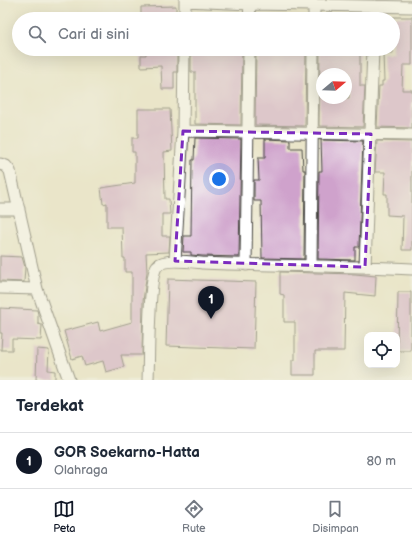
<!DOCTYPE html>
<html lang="id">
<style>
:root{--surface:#fff;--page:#f6f6f7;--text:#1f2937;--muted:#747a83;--line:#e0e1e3;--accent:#111827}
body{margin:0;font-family:"Balsamiq Sans",sans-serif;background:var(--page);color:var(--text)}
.controls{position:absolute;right:12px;bottom:12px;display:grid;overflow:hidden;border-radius:8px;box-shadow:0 4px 16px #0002}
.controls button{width:36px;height:36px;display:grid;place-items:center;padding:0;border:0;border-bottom:1px solid var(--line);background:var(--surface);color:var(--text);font:20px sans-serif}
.compass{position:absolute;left:316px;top:68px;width:36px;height:36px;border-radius:50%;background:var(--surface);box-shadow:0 4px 16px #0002;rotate:71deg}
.you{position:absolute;left:219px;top:179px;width:14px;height:14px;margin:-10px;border:3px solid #fff;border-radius:50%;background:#1a73e8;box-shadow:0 0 0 6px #1a73e833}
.badge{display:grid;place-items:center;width:26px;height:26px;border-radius:50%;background:var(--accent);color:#fff;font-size:13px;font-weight:700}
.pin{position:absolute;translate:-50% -33px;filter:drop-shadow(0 1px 2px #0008)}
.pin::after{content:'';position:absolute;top:21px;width:14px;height:12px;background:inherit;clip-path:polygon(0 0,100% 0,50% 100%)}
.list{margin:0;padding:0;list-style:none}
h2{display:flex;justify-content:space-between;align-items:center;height:52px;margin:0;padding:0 16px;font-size:17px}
h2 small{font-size:13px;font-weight:400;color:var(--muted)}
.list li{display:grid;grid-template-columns:26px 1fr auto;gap:12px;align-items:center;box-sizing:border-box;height:56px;padding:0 16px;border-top:1px solid var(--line)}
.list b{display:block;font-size:15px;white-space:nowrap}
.list p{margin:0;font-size:13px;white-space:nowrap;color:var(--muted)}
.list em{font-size:13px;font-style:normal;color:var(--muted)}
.icon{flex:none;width:22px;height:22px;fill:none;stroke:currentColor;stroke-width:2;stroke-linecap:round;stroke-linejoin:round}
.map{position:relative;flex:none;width:412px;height:380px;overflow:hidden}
.search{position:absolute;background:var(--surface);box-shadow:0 4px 16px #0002;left:12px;right:12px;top:12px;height:44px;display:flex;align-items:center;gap:10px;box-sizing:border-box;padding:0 14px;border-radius:22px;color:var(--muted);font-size:15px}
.sheet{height:108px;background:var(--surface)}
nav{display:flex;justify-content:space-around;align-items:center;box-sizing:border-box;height:56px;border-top:1px solid var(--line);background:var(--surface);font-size:11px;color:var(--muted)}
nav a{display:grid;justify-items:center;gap:2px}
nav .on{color:var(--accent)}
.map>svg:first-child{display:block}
.building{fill:#cfa2cc;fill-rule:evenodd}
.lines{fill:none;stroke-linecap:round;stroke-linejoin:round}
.street-casing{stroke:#484743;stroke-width:13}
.street{stroke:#fff;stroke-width:11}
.marked{fill:none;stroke:#7b2cbf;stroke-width:3;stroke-dasharray:8 5;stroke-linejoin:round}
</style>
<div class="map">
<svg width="412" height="380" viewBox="0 0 412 380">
<rect width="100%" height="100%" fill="#f6f6f2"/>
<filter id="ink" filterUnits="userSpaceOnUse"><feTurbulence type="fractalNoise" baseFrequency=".025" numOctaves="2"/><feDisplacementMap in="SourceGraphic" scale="8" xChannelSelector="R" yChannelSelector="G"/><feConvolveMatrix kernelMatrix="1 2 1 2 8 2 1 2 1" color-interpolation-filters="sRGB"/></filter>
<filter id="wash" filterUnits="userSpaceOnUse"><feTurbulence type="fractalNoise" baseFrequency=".012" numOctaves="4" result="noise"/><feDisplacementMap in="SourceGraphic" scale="16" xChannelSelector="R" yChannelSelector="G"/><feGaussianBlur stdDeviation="0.9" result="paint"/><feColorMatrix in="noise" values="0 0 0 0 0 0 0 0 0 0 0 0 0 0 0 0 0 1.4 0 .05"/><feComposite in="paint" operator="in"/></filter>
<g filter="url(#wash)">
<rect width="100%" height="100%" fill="#eae5c9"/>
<g id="blocks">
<!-- building -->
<path class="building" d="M 176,6 L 176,19 L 141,19 L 141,7 Z
M 393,17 L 412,17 L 412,65 L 403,65 L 402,90 L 412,90 L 412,128 L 377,127 L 379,86 L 382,86 L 382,81 L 384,81 L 383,54 L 393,54 Z
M 146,49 L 177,49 L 177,72 L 174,72 L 174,89 L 162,89 L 161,66 L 141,67 L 141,55 L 146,55 Z
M 191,49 L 211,49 L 211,51 L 233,51 L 233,49 L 242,49 L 241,125 L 195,124 L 195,72 L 191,72 Z
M 256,49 L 306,49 L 305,126 L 255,125 Z
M 320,49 L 360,49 L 360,86 L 365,86 L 363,127 L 319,126 ZM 322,74 L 349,74 L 349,98 L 322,98 Z
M 138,109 L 170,109 L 172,151 L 164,152 L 165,199 L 169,199 L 170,214 L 162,214 L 162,236 L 170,236 L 169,252 L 146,253 L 147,272 L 143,301 L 142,355 L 121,355 L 124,367 L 106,372 L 103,361 L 85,366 L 82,356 L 72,359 L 64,331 L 98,322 L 100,331 L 132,322 L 132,272 L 125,272 L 125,258 L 123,258 L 122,227 L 107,227 L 107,203 L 103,204 L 101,188 L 135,183 L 135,152 L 132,152 L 132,138 L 138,138 Z
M 195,138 L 241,139 L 239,257 L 202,256 L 191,255 L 191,252 L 183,252 L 184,236 L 191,236 L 192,160 L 194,160 Z
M 265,139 L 290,140 L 290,148 L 302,148 L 303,170 L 305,170 L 304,259 L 262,258 L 261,201 L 254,201 L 254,180 L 259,180 L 258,158 L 265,158 Z
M 321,140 L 363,141 L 359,247 L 355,247 L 355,260 L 318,259 L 319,171 L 322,171 Z
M 377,141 L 412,142 L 412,250 L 402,250 L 403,216 L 387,215 L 387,194 L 384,194 L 385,172 L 375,172 Z
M 0,256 L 22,257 L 25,267 L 24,282 L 0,281 Z
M 280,272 L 355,274 L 376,276 L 375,296 L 345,293 L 344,351 L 315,351 L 315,375 L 292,375 L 292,360 L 295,360 L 295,322 L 284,322 L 284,295 L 280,294 Z
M 168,279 L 256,282 L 254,349 L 166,346 Z
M 398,292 L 411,292 L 411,351 L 397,351 Z
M 0,308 L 37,310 L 38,314 L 38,324 L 42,325 L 41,340 L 12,339 L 12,350 L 1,350 L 2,333 L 0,333 Z
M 37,349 L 49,350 L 48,370 L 55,371 L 55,380 L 36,380 Z"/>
</g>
</g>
<g filter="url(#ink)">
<use href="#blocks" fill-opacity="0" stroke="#484743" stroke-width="1"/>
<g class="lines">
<defs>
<path id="street" d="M 185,1 L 250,4 L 314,5 L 314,19
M 314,5 L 412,7
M 185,19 L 185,0
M 249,19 L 250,4
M 375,19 L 375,6
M 183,131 L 412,135
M 0,164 L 6,166 L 10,171 L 37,289 L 69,380
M 0,209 L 19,209
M 175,261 L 183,131 L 184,49
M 246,265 L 249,49
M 311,266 L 313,49
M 365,267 L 373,49
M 0,288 L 37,289
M 148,380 C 149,361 148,277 157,266 C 164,258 192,262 202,263 C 272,266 342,265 412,269"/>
</defs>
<!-- street casing -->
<use href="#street" class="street-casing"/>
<!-- street -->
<use href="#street" class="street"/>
</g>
</g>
<!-- marked area -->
<path d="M0 0H412V380H0ZM 183,131 L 371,134 L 365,267 L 175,261 Z" fill="#eae5c9" fill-opacity=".55" fill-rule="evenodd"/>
<path class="marked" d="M 183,131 L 371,134 L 365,267 L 175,261 Z"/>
</svg>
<div class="controls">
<button><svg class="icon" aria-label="locate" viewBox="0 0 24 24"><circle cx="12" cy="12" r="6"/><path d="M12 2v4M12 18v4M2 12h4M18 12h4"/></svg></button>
</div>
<svg class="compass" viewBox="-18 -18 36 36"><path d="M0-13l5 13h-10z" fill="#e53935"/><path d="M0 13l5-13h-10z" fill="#747a83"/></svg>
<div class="you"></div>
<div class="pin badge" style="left:211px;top:319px">1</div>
<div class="search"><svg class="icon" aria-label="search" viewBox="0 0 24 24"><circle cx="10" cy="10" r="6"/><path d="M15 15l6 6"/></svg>Cari di sini</div>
</div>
<section class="sheet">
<h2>Terdekat<small></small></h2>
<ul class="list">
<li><span class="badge">1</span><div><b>GOR Soekarno-Hatta</b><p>Olahraga</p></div><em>80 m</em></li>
</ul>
</section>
<nav>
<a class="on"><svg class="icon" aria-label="map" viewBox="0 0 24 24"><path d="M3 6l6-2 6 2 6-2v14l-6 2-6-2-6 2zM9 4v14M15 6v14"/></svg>Peta</a>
<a><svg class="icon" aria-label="directions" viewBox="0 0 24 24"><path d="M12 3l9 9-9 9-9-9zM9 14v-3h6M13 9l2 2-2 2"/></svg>Rute</a>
<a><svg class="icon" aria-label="saved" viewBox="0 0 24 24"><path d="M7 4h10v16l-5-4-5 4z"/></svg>Disimpan</a>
</nav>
